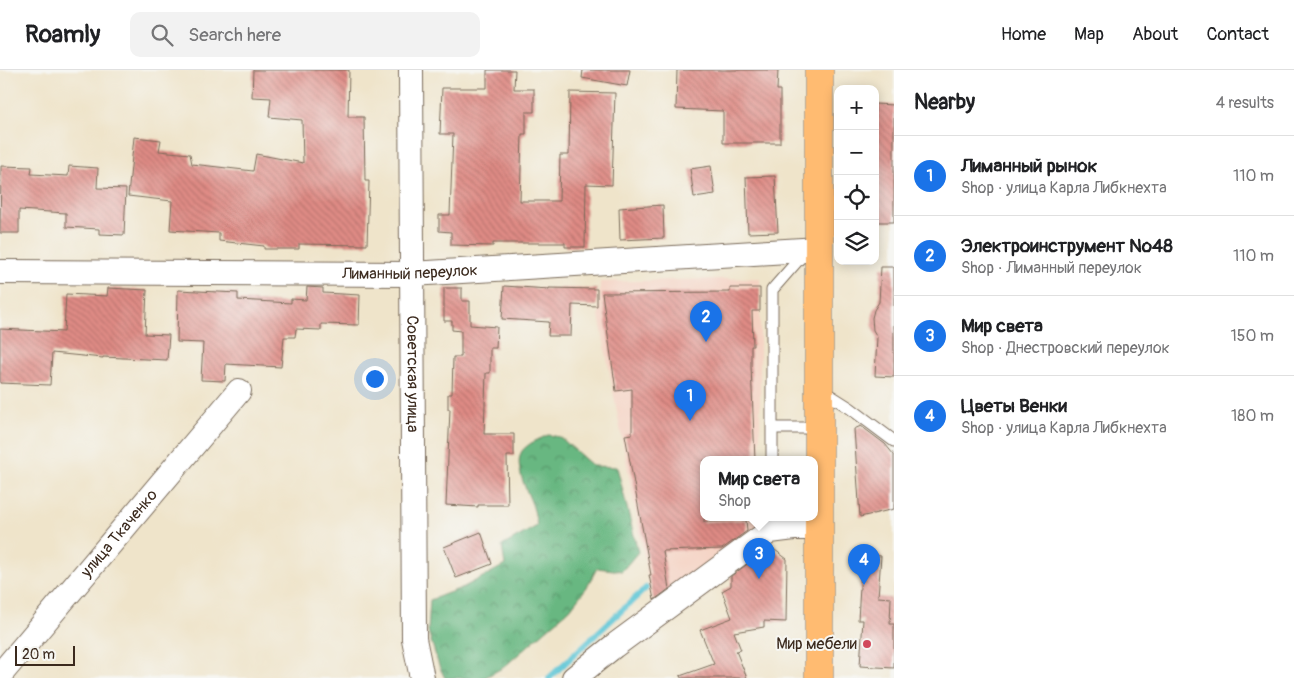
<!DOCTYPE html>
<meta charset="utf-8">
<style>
:root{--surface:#fff;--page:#f2f2f2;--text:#202124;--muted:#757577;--line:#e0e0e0;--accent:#1a73e8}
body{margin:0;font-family:Pangolin,sans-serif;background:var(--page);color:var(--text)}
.controls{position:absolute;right:15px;top:15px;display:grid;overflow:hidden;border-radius:10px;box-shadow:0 2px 12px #0003}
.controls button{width:45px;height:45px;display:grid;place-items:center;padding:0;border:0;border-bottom:1px solid var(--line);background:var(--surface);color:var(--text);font:25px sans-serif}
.scale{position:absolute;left:15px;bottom:12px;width:60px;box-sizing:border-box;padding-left:5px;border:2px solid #3b2a1e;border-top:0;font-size:14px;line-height:18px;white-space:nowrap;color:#3b2a1e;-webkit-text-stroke:4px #f6f6f2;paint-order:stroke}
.you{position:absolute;left:374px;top:308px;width:18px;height:18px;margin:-12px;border:4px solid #fff;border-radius:50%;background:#1a73e8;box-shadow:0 0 0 8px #1a73e833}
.badge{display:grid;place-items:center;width:32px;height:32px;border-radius:50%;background:var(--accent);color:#fff;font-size:16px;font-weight:700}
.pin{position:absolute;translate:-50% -41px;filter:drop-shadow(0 1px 2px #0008)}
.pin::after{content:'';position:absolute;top:26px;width:18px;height:15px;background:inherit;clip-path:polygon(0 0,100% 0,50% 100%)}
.popup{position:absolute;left:700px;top:386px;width:118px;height:65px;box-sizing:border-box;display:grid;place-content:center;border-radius:10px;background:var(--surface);filter:drop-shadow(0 1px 4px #0005);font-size:16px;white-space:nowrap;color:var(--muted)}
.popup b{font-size:19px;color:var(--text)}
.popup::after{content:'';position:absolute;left:50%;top:100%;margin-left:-10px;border:10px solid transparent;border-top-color:var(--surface)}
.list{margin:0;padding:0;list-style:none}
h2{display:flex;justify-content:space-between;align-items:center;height:65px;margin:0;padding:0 20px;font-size:21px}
h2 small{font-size:16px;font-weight:400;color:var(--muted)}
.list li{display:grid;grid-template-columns:32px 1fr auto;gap:15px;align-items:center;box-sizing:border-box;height:80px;padding:0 20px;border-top:1px solid var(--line)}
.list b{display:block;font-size:19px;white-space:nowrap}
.list p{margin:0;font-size:16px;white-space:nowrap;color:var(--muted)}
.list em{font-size:16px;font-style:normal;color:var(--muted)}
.icon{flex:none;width:28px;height:28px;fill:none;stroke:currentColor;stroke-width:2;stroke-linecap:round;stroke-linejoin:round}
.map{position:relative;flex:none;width:894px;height:608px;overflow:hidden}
header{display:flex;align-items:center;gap:30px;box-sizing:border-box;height:70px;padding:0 25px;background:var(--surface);border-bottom:1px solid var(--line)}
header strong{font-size:24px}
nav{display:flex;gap:28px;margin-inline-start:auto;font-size:18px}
.search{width:350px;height:45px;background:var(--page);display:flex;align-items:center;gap:12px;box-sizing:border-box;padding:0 18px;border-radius:10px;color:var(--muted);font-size:19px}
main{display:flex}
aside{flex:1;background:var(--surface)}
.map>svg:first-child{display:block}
.built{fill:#f5d2c2}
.forest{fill:url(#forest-crowns);stroke:#527050}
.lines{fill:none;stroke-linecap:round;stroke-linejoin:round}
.stream{stroke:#5ac5d5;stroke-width:6}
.building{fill:url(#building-back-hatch)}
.service-casing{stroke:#7a6b5a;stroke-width:13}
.minor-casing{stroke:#7a6b5a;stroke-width:26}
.primary-casing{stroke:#7a6b5a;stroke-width:29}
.service{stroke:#fff;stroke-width:11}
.minor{stroke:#fff;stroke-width:24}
.primary{stroke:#ffbb71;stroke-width:28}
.poi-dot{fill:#d1495b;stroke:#f6f6f2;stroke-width:2}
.labels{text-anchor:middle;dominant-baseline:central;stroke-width:4;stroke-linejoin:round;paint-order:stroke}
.street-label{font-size:16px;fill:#3b2a1e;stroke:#f6f6f2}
.poi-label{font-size:16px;fill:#3b2a1e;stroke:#f6f6f2;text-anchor:end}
</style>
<header>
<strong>Roamly</strong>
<div class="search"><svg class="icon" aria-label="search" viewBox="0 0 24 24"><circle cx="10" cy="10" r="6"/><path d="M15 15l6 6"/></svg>Search here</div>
<nav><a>Home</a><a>Map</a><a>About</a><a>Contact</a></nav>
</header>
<main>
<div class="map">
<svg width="894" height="608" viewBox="0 0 894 608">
<defs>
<pattern id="forest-crowns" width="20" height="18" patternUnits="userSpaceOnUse" patternTransform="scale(1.25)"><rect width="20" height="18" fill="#68b781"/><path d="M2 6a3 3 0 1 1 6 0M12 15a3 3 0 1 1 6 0" fill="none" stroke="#579569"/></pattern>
<pattern id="building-back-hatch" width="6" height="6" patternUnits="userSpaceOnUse" patternTransform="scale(1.25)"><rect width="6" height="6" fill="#df8b85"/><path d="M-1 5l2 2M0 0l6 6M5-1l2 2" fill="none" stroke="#b6726c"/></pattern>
</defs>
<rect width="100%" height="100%" fill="#f6f6f2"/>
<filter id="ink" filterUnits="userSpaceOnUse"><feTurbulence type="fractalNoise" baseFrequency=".02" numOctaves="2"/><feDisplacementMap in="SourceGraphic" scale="10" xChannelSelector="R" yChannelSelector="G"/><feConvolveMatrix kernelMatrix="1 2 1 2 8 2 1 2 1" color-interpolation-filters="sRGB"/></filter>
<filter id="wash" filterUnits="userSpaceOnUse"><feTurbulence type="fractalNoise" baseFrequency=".0096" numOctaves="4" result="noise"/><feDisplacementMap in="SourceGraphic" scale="20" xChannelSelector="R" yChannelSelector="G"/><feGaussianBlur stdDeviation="1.12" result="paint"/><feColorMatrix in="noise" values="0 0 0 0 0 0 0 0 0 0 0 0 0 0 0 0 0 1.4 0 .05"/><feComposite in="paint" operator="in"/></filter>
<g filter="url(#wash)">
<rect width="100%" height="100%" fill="#efe4ca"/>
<!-- built -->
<path class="built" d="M 760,208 L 760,390 L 704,390 L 704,448 L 761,448 L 761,457 L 653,535 L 599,245 L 600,212 Z"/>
<!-- forest -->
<path class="forest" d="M 548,365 L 560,367 L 593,396 L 617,397 L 638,482 L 622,501 L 597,498 L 587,517 L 570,539 L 504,597 L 484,608 L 445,608 L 439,596 L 428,561 L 430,530 L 464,517 L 505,495 L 502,476 L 537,456 C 536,450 535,443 533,437 C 528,422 513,396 522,381 C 528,373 540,369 548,365 Z"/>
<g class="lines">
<!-- stream -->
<path class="stream" d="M 549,608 L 646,518"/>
</g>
<g id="blocks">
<!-- building -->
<path class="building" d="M 253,0 L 349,0 L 348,47 L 364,47 L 365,111 L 369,111 L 367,175 L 299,174 L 299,179 L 264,179 L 264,176 L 219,171 L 219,163 L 170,160 L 172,131 L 128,126 L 134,67 L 161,70 L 159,81 L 190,84 L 192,94 L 253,101 L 256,84 L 303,93 L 302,50 L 269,47 L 271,28 L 252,27 Z
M 487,0 L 515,0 L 514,19 L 534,19 L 534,42 L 526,42 L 526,64 L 522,64 L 520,131 L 559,131 L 560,85 L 569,85 L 570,22 L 615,23 L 612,115 L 586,114 L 585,177 L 565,177 L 565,173 L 493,173 L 493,176 L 451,175 L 451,162 L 439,161 L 439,145 L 450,145 L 453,64 L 440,64 L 442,18 L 487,18 Z
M 583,0 L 630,0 L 627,16 L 582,8 Z
M 677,0 L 778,0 L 777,20 L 780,20 L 780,73 L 723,73 L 723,41 L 676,39 Z
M 875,34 L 894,35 L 894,152 L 875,152 Z
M 1,96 L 32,97 L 31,104 L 68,106 L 69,96 L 98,98 L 97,118 L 126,119 L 124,165 L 99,164 L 99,159 L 66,157 L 66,143 L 19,140 L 19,163 L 0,163 Z
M 711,96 L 715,124 L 694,127 L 690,99 Z
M 775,106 L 778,162 L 748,163 L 746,107 Z
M 663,135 L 664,168 L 620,170 L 619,138 Z
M 881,197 L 894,197 L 894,307 L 875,306 L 877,267 L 873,260 L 872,248 L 874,240 L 879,232 Z
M 504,216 L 549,219 L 549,218 L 597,219 L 597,236 L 572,235 L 571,266 L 548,266 L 549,252 L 502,249 Z
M 307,217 L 323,218 L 323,223 L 360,225 L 359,255 L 321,254 L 321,260 L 296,259 L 295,267 L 284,267 L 281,297 L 226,294 L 225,311 L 201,310 L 203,273 L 177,272 L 178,220 L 238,223 L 238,230 L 291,233 L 291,229 L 306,230 Z
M 108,218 L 147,220 L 145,264 L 169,265 L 167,290 L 103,287 L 103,288 L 52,283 L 50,315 L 0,313 L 0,259 L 64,262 L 66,224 L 107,226 Z
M 444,218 L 462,218 L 462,231 L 470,231 L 470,255 L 497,257 L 496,278 L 490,278 L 490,303 L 486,303 L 484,364 L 514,364 L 514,386 L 507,386 L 508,435 L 478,435 L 478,437 L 446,435 L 450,339 L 448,339 L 448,324 L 452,324 L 453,287 L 461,287 L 461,261 L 452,260 L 452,251 L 444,251 Z
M 730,218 L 760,218 L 760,241 L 752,241 L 753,276 L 751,276 L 751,296 L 755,390 L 704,390 L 704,452 L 746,450 L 747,461 L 722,479 L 663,481 L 669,519 L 654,530 L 649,505 L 651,505 L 625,365 L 632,364 L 632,319 L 616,321 L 602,223 L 730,222 Z
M 861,356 L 885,374 L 894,385 L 894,439 L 860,447 L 854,359 Z
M 481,462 L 492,494 L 456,508 L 444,477 Z
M 771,477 L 787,489 L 786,552 L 764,551 L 764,557 L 734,562 L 741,580 L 736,581 L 747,608 L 681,608 L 680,606 L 714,594 L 700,560 L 732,548 L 722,521 L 731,516 L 731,506 Z
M 862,484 L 881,486 L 878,527 L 891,528 L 890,554 L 894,554 L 894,598 L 860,596 L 863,550 L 858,550 Z"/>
</g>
</g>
<g filter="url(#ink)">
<use href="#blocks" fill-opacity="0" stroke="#7a6b5a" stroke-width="1"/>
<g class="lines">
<defs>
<path id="service" d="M 820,319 L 850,338 L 894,371
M 772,358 L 819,358
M 772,390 L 772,220 L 800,188 L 807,185"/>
<g id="minor">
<path id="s1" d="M 411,0 L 414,569 L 422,608"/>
<path id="s2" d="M 0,202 L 412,204 L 819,179"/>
<path id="s3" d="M 0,605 L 239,321"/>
<path d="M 574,608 L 614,576 L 770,461 L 794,458 L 819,458"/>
</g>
<path id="primary" d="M 819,0 L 819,608"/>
</defs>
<!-- service casing -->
<use href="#service" class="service-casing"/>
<!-- minor casing -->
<use href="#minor" class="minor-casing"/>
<!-- primary casing -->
<use href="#primary" class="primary-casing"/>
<!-- service -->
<use href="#service" class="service"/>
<!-- minor -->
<use href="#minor" class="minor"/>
<!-- primary -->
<use href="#primary" class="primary"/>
</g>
</g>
<!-- markers -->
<circle class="poi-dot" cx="867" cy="574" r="5"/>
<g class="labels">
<!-- street labels -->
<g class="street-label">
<text stroke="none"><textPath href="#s2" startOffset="410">Лиманный переулок</textPath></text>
<text stroke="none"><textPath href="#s1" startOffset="304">Советская улица</textPath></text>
<text stroke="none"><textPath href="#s3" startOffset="185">улица Ткаченко</textPath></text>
</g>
<!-- poi labels -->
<g class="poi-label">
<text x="857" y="574">Мир мебели</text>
</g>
</g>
</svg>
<div class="controls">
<button>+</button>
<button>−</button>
<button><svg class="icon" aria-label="locate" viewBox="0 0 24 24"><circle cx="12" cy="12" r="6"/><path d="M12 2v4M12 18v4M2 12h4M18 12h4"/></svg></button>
<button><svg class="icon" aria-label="layers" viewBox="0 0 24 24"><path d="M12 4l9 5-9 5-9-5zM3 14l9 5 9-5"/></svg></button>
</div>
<div class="scale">20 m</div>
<div class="you"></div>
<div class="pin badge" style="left:690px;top:351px">1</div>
<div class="pin badge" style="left:706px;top:272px">2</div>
<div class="pin badge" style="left:759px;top:509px">3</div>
<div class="popup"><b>Мир света</b>Shop</div>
<div class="pin badge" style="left:864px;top:515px">4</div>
</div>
<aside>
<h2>Nearby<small>4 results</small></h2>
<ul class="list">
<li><span class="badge">1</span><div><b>Лиманный рынок</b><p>Shop · улица Карла Либкнехта</p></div><em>110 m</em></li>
<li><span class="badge">2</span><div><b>Электроинструмент №48</b><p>Shop · Лиманный переулок</p></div><em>110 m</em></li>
<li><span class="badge">3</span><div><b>Мир света</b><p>Shop · Днестровский переулок</p></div><em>150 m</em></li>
<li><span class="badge">4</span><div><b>Цветы Венки</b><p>Shop · улица Карла Либкнехта</p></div><em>180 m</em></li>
</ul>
</aside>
</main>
